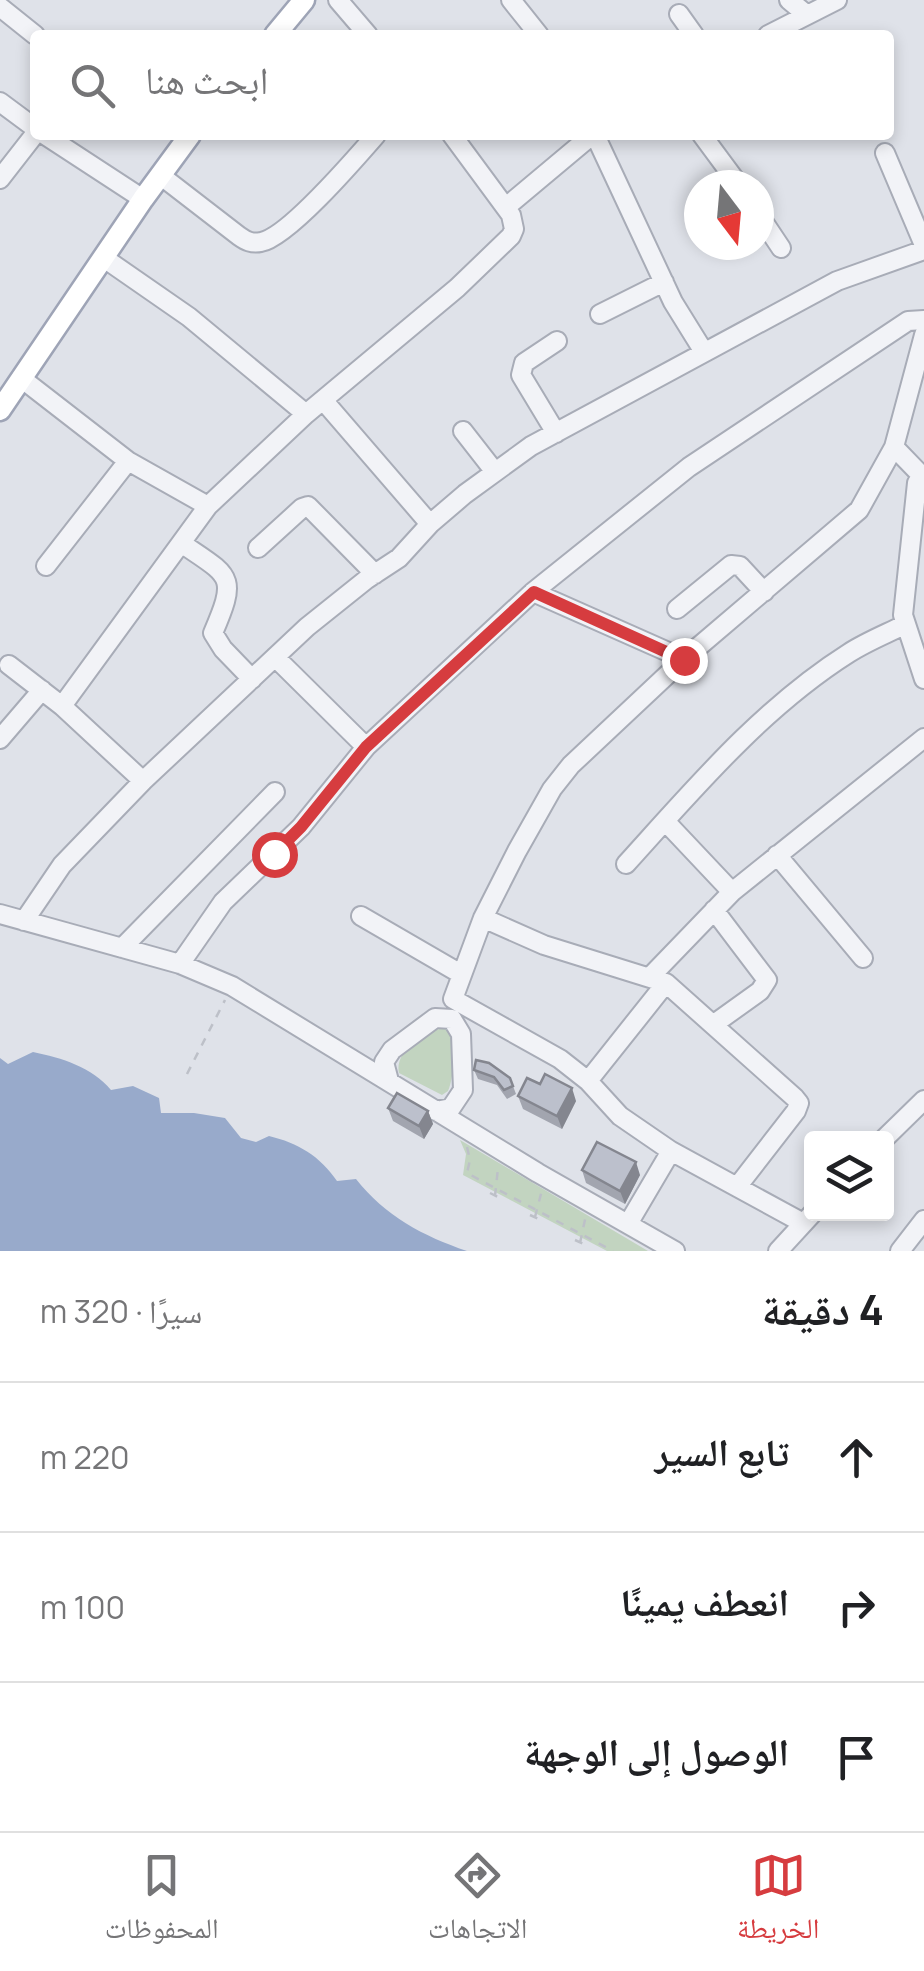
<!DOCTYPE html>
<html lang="ar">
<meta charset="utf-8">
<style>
:root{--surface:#fff;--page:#f2f2f2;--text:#202124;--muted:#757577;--line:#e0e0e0;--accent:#d63c3f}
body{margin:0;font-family:Manrope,"Noto Naskh Arabic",sans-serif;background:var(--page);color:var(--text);direction:rtl}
.controls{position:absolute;right:30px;bottom:30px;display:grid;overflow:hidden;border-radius:10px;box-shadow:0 5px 15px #0003}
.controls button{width:90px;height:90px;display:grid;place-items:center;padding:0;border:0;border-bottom:2px solid var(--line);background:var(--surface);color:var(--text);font:50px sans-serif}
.compass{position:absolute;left:684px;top:170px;width:90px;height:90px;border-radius:50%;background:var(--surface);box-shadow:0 5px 15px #0003;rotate:164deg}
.stop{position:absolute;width:30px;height:30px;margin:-22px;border:8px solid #d63c3f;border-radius:50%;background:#fff}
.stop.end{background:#d63c3f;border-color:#fff;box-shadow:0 2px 10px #0008}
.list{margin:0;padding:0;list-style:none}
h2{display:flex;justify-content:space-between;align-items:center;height:130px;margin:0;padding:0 40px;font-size:42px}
h2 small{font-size:32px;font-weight:400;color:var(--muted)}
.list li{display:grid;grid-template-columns:65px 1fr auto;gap:30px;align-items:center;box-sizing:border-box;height:150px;padding:0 40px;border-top:2px solid var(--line)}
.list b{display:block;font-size:38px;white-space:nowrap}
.list em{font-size:32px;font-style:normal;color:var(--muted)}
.icon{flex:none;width:55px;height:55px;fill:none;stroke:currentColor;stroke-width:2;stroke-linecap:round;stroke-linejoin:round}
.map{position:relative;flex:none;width:924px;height:1251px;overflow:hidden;direction:ltr}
.search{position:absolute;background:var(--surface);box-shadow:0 5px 15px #0003;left:30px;right:30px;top:30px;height:110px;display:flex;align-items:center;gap:25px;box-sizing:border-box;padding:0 35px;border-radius:10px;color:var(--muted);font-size:38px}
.sheet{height:580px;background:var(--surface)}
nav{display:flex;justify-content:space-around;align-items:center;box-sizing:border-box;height:140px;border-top:2px solid var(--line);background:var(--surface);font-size:28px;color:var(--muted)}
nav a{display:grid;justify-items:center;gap:5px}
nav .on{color:var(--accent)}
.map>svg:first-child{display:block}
.green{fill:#c2d4c0}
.water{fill:#98aacb}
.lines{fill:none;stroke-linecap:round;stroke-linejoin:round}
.minor-casing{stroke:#a8acb7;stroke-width:22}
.major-casing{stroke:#9ea4b6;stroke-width:25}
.path{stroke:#bdc0c8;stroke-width:2.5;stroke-dasharray:8 8;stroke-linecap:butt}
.minor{stroke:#f2f3f7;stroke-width:18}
.major{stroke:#fff;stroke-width:20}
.wall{fill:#a2a5af}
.shaded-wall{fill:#84868f}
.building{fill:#bcc0cc;stroke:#84868f;stroke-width:2.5}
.route{stroke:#d63c3f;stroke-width:12}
</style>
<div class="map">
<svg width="924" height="1251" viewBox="0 0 924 1251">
<rect width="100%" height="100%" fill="#dfe2e9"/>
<!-- green -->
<path class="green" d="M 444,1028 L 450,1032 C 454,1050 455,1074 448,1091 L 442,1095 L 399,1073 C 394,1052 424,1031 444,1028 Z
M 460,1140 L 648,1251 L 607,1251 L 463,1175 L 466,1154 Z"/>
<!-- water -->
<path class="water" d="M 33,1052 C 62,1058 92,1067 111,1090 L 133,1086 L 159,1098 L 161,1113 L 194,1113 L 225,1118 L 241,1138 L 256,1142 L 269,1136 C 298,1143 320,1156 337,1181 L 356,1179 C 385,1216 423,1236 467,1251 L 0,1251 L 0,1058 L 8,1064 Z"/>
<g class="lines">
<defs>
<path id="minor" d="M 338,0 L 368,35
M 511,0 L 539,35
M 789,0 L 807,15
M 0,7 L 35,35
M 679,14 L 694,35
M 768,35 L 837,0
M 0,102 L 35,128
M 45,135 L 143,199
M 595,135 L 673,302 L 704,352
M 702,135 L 739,185
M 885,153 L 924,245
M 160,175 L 239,236 C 246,241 252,244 261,242 C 288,237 356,158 376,135
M 0,179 L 35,134
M 506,207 L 592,135
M 759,215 L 781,248
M 104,258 L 189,317 L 306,414
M 600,314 L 664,282
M 21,378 L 128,461 L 208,506
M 323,400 L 430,524
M 463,431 L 495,472
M 556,433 L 521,375 L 524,363 L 557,341
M 894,447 L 924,478
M 921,476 L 917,483 L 903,615 L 924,679
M 181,543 C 231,577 238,575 213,633 L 223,649 L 252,679
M 258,548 L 302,508 L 308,506 L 375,574
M 46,566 L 128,461
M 533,592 L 684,659
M 677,609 L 731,565 L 740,566 L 764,592
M 275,657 L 366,747
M 9,665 L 62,706 L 143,781
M 62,706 L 208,506 L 306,414 L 457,288 L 511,236 L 514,229 L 511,215 L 452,135
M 0,739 L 42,690
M 665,821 L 732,892
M 777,855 L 863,958
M 626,864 C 694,789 762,708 849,653 C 866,642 886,634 904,625
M 0,914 L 180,964 L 232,986 L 538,1173 L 675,1251
M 361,916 L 461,974
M 483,918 L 544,945 L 666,983 L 795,1098 L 799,1103 L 796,1111 L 737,1187
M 24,921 L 62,865 L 143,781 L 307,627 L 367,579 L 399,558 L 430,524 L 465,494 L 531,446 L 837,281 L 924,250
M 122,948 L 275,792
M 180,964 L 223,902 L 301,827 L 366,747 L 533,592 L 689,467 L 908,321 L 924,320
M 650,977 L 732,892 L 924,738
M 714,1024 L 760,991 L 767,980 L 714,910
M 389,1081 L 384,1062 L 392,1050 L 435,1018 L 452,1019 L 461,1034 L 463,1090 L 451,1108 L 436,1111
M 588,1081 L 666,983
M 885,1138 L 924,1100
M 803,1223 L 671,1151 L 620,1116 L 588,1081 L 560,1059 L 453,999 L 483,918 L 517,851 L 552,789 L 571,765 L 684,659 L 859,510 L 894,447 L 924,335
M 628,1224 L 671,1151
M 778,1251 L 812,1214
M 900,1251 L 924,1220"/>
<path id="major" d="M 275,35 L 304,0
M 0,410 L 143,199 L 190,135"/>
</defs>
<!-- minor casing -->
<use href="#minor" class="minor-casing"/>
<!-- major casing -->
<use href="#major" class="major-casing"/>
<!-- path -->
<path class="path" d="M 187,1074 L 225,1000
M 467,1147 L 470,1160 L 467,1173 L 613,1251
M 490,1193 L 500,1198
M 495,1196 L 498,1168
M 530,1215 L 541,1220
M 535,1217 L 542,1190
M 575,1240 L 586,1245
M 580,1243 L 586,1215"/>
<!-- minor -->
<use href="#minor" class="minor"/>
<!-- major -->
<use href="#major" class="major"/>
</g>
<!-- wall -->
<path class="wall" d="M 474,1070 L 510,1078 L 516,1094 L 507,1099 L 497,1085 L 478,1079 Z
M 518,1096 L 576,1101 L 562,1129 L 523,1109 Z
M 388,1108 L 428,1111 L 433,1124 L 424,1139 L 393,1121 Z
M 582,1170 L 640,1175 L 625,1204 L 586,1183 Z"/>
<!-- shaded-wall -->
<path class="shaded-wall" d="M 572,1088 L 576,1101 L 562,1129 L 557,1116 Z
M 428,1111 L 433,1124 L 424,1139 L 419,1126 Z
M 636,1162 L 640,1175 L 625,1204 L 620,1191 Z"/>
<!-- building -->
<path class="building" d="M 476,1060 L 489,1063 L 510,1078 L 513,1086 L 504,1090 L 494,1077 L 474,1070 Z
M 545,1074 L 572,1088 L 557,1116 L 518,1096 L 527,1078 L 540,1084 Z
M 397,1093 L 428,1111 L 419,1126 L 388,1108 Z
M 597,1142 L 636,1162 L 620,1191 L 582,1170 Z"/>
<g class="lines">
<!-- route -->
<path class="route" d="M 274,854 L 301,827 L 366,747 L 534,592 L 684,660"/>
</g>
</svg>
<div class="controls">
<button><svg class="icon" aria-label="layers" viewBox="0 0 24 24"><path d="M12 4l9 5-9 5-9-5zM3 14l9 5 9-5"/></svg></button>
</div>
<svg class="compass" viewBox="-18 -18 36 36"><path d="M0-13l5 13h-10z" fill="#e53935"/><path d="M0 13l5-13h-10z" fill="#757577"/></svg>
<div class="stop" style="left:274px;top:854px"></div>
<div class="stop end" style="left:684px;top:660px"></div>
<div class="search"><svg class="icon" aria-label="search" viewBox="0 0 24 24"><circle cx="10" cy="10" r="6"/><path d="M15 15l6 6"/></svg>ابحث هنا</div>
</div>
<section class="sheet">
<h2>4 دقيقة<small>سيرًا · 320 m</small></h2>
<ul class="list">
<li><svg class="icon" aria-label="ahead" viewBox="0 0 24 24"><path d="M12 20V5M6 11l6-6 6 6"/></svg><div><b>تابع السير</b></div><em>220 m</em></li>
<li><svg class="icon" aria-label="right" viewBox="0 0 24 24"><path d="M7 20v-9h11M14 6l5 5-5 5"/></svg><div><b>انعطف يمينًا</b></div><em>100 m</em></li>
<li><svg class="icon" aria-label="arrive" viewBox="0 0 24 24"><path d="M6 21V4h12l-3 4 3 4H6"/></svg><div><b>الوصول إلى الوجهة</b></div></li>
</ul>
</section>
<nav>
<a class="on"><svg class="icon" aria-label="map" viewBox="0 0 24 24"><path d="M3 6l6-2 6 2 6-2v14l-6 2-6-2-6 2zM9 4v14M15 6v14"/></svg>الخريطة</a>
<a><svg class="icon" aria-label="directions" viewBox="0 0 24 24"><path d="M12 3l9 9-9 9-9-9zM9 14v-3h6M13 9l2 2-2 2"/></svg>الاتجاهات</a>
<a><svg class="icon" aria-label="saved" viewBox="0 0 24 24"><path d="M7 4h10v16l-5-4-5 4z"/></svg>المحفوظات</a>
</nav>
